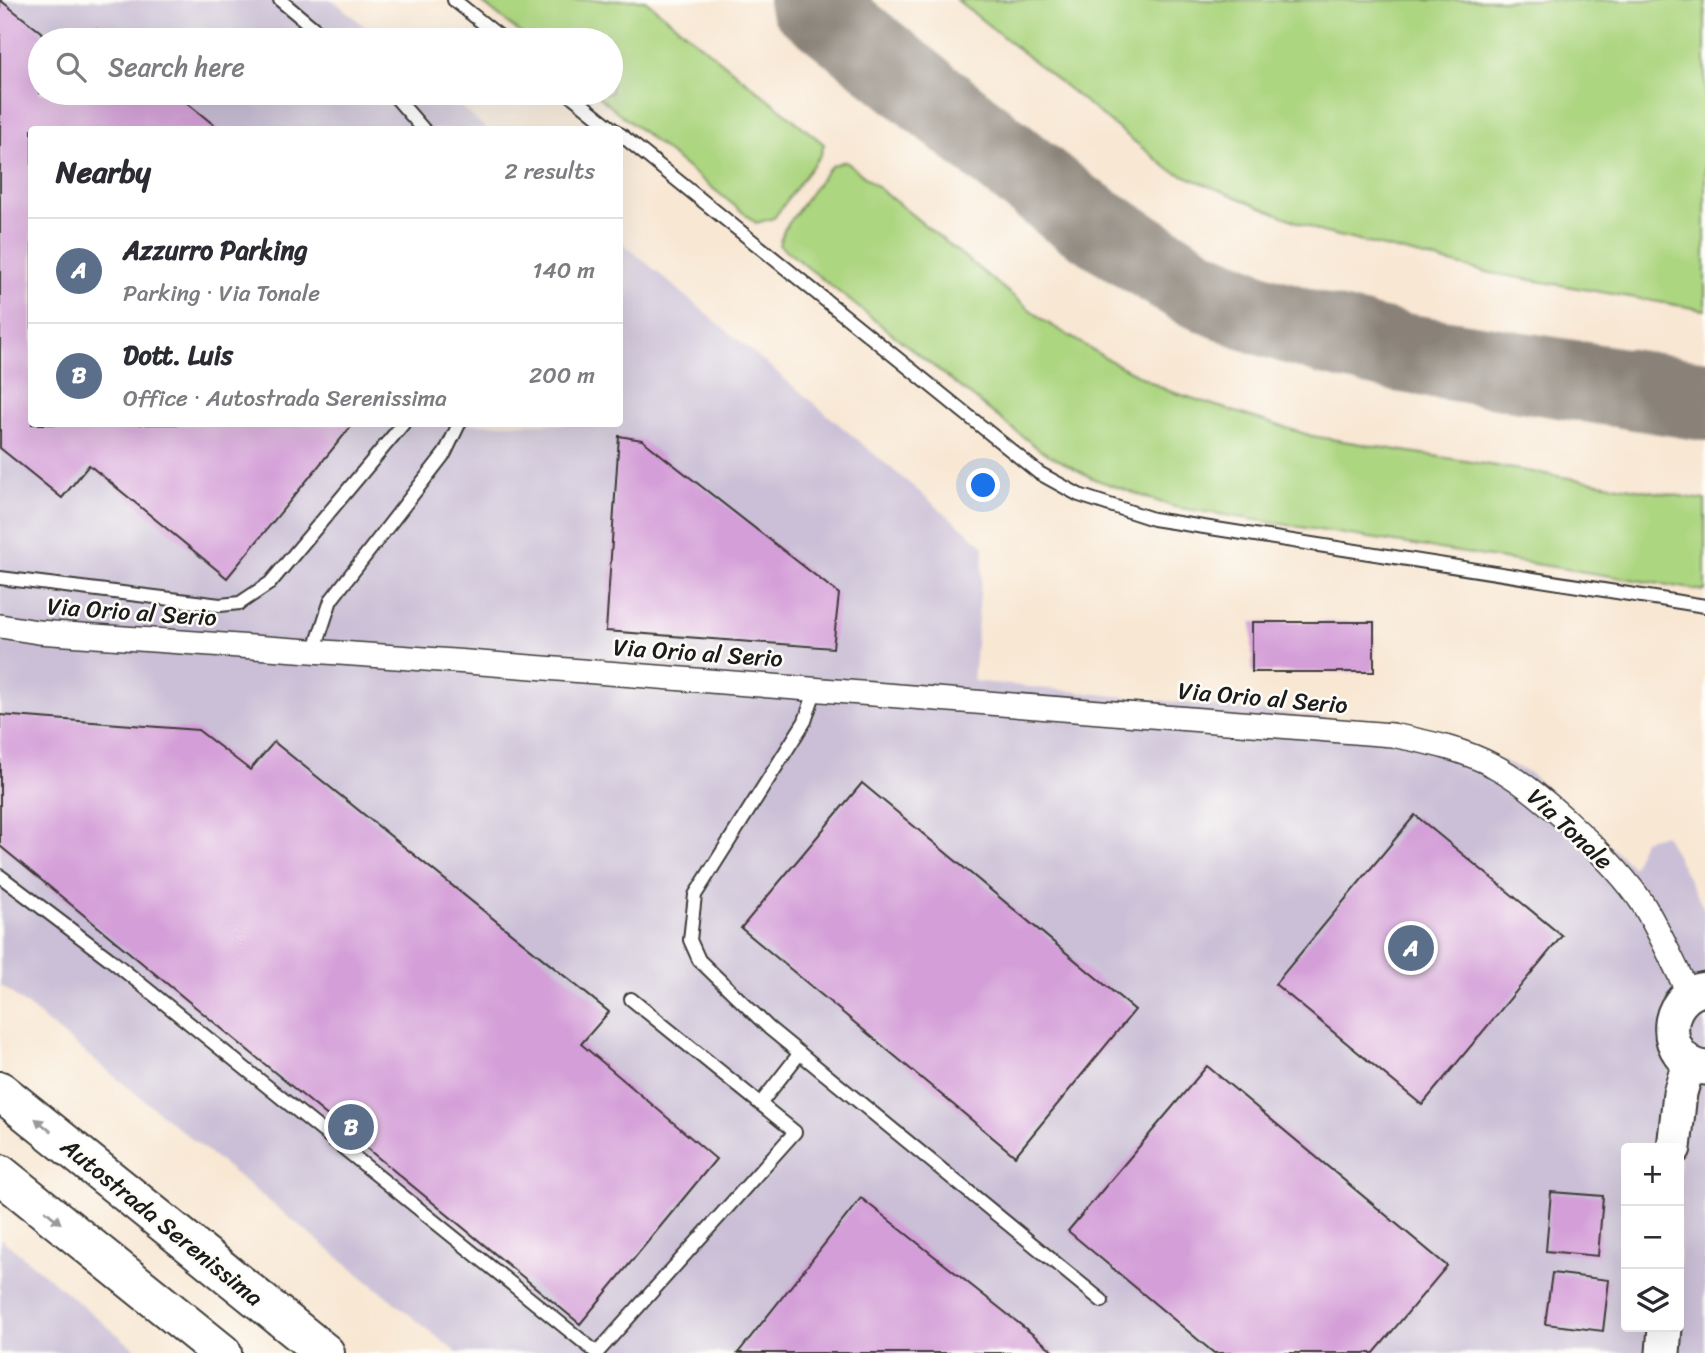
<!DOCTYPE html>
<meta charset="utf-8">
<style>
:root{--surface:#fff;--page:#f2f2f3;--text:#2b2b33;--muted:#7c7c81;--line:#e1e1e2;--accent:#1a73e8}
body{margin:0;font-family:Sriracha,sans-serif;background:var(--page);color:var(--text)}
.controls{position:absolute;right:21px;bottom:21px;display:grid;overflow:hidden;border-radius:7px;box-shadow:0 7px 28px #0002}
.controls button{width:63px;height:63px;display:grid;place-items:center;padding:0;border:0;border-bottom:2px solid var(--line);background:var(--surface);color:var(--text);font:35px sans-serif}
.you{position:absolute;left:984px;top:486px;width:24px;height:24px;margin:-18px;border:5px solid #fff;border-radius:50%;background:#1a73e8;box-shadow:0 0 0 10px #1a73e833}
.badge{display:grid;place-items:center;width:46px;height:46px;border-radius:50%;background:var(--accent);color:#fff;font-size:23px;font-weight:700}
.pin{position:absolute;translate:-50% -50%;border:4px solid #fff;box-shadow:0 2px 7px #0006}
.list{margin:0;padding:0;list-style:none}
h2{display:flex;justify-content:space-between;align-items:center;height:91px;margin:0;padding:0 28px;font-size:30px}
h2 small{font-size:23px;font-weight:400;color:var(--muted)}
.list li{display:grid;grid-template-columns:46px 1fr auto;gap:21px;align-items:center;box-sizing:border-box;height:105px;padding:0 28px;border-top:2px solid var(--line)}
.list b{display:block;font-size:26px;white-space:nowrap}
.list p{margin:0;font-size:23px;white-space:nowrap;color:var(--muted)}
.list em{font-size:23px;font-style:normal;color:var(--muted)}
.icon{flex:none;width:38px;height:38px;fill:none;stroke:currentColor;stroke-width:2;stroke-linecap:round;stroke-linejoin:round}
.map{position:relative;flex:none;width:1705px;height:1353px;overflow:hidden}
.search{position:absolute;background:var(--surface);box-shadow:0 7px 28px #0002;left:28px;top:28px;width:595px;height:77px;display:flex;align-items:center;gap:18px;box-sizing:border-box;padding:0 24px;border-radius:38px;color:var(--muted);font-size:26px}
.panel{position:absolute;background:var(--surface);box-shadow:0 7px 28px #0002;left:28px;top:126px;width:595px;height:301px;border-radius:7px}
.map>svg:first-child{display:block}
.industrial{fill:#cabfd6;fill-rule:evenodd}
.green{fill:#add681;stroke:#64794e;stroke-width:2}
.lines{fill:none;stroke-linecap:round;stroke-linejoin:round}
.taxiway{stroke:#8a8278;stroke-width:80}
.building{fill:#d49fd8}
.lane-casing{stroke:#3d3a37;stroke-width:16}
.street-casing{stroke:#3d3a37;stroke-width:26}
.secondary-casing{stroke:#3d3a37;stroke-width:37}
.highway-casing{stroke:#3d3a37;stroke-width:42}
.lane{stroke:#fff;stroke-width:12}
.street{stroke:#fff;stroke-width:23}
.secondary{stroke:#fff;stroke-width:33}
.highway{stroke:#fff;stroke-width:38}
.oneway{fill:#999}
.labels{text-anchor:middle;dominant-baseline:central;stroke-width:5;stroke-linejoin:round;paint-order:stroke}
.street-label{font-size:24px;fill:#1c1c1c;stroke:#fdfcf7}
</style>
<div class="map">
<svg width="1705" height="1353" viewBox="0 0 1705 1353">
<rect width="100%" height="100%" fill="#fdfcf7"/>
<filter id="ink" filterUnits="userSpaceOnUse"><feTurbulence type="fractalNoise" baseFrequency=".0143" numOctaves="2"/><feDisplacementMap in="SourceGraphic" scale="14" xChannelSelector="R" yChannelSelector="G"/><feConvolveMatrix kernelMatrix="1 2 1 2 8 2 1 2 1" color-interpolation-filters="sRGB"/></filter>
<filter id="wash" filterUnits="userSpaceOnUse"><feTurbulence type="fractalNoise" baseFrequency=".00686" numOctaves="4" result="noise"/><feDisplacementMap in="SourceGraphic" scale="28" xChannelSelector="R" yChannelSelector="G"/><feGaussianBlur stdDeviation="1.57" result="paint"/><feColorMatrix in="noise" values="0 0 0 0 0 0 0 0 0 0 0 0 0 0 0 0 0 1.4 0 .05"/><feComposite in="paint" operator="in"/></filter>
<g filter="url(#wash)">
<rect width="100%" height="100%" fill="#f8e7d3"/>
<!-- industrial -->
<path class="industrial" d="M 0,0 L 333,0 L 381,40 L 40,40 L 40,93 L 444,93 L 487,129 L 32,130 L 32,424 L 620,424 L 620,241 L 984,546 L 973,681 L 1431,729 L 1530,773 L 1633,867 L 1643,840 L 1665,834 L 1705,911 L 1705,1353 L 457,1353 L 0,984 ZM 1626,1148 L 1679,1148 L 1679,1327 L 1626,1327 Z
M 0,1238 L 140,1353 L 0,1353 Z"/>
<!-- green -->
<path class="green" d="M 479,0 L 645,0 L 824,144 L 821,154 L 774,218 L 756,223 L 594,93 L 611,93 L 611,40 L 529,40 Z
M 957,0 L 1705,0 L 1705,310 L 1491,273 L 1322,232 L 1170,170 Z
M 845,161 L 1043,320 L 1109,360 L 1166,390 L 1312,436 L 1705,500 L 1705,591 L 1174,507 L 1094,479 L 1040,450 L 779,245 L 784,230 L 825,173 L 831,166 Z"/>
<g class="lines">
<!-- taxiway -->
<path class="taxiway" d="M 808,0 L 1073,211 L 1196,288 L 1259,314 L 1326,335 L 1403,353 L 1705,401"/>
</g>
<g id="blocks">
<!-- building -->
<path class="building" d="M 0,0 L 51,40 L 40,40 L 40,93 L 175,93 L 220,130 L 32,130 L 32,424 L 353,424 L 227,578 L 89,465 L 62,498 L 0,448 Z
M 96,29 L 110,40 L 87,40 Z
M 619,436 L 642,440 L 839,594 L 833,648 L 606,631 Z
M 1252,622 L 1374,622 L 1374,672 L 1252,672 Z
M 0,715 L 198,730 L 250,770 L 274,742 L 609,1012 L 581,1044 L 716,1159 L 580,1324 L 0,846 Z
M 862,783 L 1135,1010 L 1015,1156 L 741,928 Z
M 1415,815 L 1562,936 L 1422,1105 L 1275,984 Z
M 1207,1066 L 1447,1266 L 1374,1353 L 1214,1353 L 1068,1231 Z
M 1551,1192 L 1603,1196 L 1598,1256 L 1546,1251 Z
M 861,1198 L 1001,1309 L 1056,1353 L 738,1353 Z
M 1552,1273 L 1609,1280 L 1603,1331 L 1545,1324 Z"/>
</g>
</g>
<g filter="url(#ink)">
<use href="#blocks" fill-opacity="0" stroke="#3d3a37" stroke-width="2"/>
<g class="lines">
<defs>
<path id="lane" d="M 280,0 L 328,40
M 454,0 L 504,40
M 392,93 L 424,130
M 568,93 L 614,130
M 620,134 L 1039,473 L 1079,495 L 1153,519 L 1705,606
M 0,578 L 220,605 L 240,603 L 270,583 L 403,424
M 314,652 L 331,600 L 445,453 L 459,424
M 816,688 L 805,721 L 695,895 L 690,940 L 699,960 L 769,1028 L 1102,1301
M 0,876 L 111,960 L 597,1353
M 760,1104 L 800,1053
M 597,1353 L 795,1132 L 631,999"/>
<path id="street" d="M 0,626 L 38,632 L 468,662 L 1392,735 C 1427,742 1463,749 1494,766 C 1537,788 1616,863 1643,904 C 1660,932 1674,965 1689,994"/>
<path id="secondary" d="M 1705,989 C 1661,996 1660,1061 1705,1068
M 1674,1148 L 1680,1093 L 1689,1062
M 1663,1353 L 1665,1327"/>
<path id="highway" d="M 0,1091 L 325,1353
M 0,1174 L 222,1353"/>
</defs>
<!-- lane casing -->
<use href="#lane" class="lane-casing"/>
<!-- street casing -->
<use href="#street" class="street-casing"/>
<!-- secondary casing -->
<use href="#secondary" class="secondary-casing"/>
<!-- highway casing -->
<use href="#highway" class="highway-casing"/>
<!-- lane -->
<use href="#lane" class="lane"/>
<!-- street -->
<use href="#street" class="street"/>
<!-- secondary -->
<use href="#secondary" class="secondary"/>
<!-- highway -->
<use href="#highway" class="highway"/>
</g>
<!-- one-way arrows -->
<defs><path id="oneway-solid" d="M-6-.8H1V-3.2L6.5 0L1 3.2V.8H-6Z" transform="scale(1.75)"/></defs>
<g class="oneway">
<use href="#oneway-solid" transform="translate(43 1125) rotate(-141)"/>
<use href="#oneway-solid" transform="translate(53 1217) rotate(39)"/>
</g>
</g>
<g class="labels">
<!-- street labels -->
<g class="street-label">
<text transform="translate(132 612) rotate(4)">Via Orio al Serio</text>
<text transform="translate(698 653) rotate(4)">Via Orio al Serio</text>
<text transform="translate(1263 698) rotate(5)">Via Orio al Serio</text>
<text transform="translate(1570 829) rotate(43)">Via Tonale</text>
<text transform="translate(162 1222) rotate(39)">Autostrada Serenissima</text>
</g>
</g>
</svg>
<div class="controls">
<button>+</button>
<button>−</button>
<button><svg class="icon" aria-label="layers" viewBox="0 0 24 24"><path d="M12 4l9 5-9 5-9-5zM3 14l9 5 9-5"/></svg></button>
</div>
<div class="you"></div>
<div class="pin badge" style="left:1411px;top:948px;background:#5c6f8a">A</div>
<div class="pin badge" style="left:351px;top:1127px;background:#5c6f8a">B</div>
<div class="search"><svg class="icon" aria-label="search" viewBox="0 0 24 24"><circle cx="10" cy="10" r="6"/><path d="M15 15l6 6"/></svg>Search here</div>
<section class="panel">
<h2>Nearby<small>2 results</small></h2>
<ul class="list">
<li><span class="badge" style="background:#5c6f8a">A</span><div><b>Azzurro Parking</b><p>Parking · Via Tonale</p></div><em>140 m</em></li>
<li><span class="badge" style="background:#5c6f8a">B</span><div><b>Dott. Luis</b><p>Office · Autostrada Serenissima</p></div><em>200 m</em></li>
</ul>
</section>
</div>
